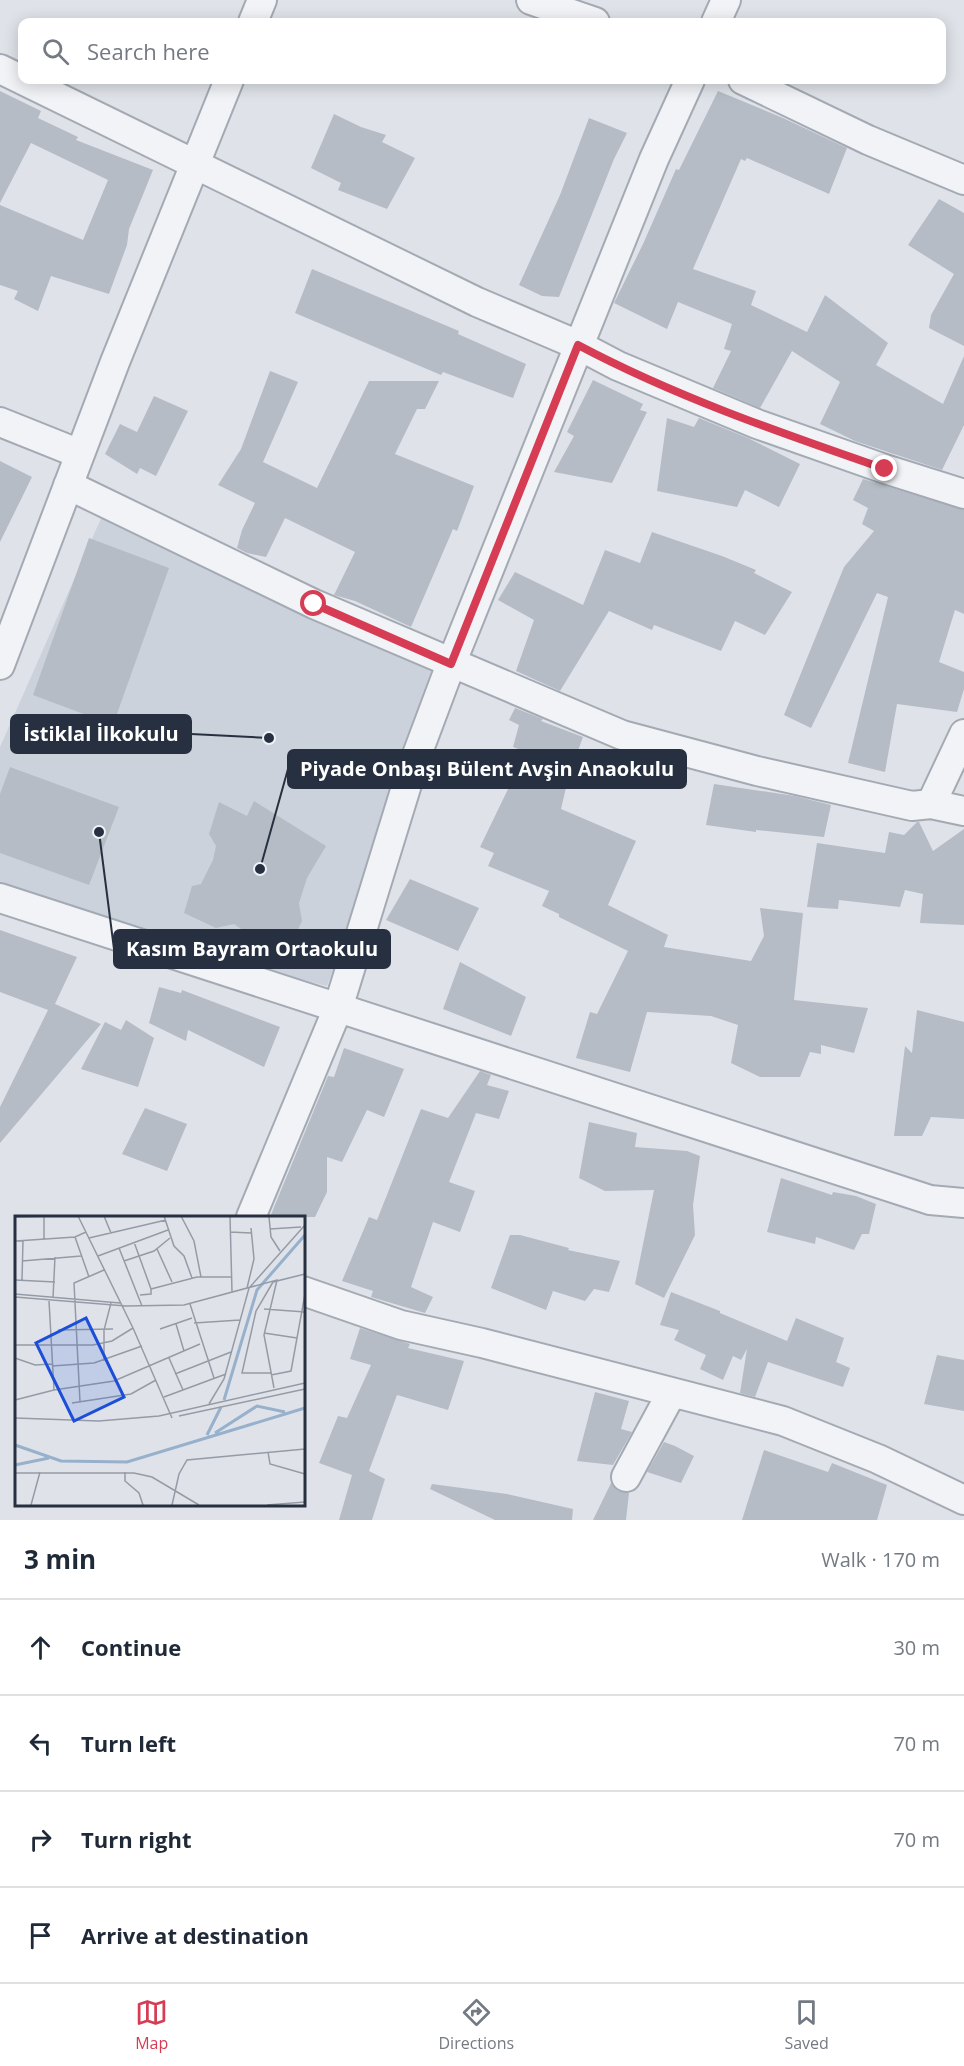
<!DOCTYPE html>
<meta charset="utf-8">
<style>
:root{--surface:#fff;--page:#f6f6f7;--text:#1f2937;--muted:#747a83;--line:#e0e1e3;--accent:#d63c53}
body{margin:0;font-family:"Open Sans",sans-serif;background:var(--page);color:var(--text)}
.stop{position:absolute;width:18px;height:18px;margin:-14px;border:4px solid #d63c53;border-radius:50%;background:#fff}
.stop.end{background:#d63c53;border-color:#fff;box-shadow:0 2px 6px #0008}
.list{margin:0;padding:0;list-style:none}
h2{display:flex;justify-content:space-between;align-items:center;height:78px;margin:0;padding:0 24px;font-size:26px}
h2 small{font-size:20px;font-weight:400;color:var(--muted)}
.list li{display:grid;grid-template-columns:39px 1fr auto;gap:18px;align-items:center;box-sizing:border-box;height:96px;padding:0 24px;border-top:2px solid var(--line)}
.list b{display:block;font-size:22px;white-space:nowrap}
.list em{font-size:20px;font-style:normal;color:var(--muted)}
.icon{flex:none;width:33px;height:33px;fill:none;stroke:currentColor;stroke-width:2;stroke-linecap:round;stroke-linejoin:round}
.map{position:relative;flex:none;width:964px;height:1520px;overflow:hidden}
.search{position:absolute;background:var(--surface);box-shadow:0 3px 15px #0003;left:18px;right:18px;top:18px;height:66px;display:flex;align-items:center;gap:15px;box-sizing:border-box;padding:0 21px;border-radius:12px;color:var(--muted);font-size:22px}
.sheet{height:462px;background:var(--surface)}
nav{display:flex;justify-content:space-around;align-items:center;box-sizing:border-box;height:84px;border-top:2px solid var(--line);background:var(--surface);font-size:16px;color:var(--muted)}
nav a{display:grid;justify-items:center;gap:3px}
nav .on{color:var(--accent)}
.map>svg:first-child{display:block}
.built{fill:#ccd2db}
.building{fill:#b5bcc6}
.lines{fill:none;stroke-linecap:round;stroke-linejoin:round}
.minor-casing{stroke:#a4aab3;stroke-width:32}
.minor{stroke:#f2f3f7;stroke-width:28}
.route{stroke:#d63c53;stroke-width:8}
.inset-river{fill:none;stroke:#97b0cb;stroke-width:3}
.inset-road{fill:none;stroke:#959ba6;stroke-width:1.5}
.view{fill:#1d4ed8;fill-opacity:0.15;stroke:#1d4ed8;stroke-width:3}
.inset-edge{fill:none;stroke:#273041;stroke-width:3}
.leader{fill:none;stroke:#273041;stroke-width:2}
.callout-dot{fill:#273041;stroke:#eef2f6;stroke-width:2}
.callout{fill:#273041;stroke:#273041;stroke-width:2}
.callout-label{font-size:20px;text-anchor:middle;font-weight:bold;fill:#fff}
</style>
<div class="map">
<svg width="964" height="1520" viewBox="0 0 964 1520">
<rect width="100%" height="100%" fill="#dfe3e9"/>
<!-- built -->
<path class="built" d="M 106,507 L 443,674 L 327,986 L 160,945 L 0,888 L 0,747 Z"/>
<!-- building -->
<path class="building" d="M 0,91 L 41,111 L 38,118 L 78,137 L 76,140 L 153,170 L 129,229 L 127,245 L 109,294 L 51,276 L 38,311 L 14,299 L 18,291 L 0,285 L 0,205 L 83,240 L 108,180 L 31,143 L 0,203 Z
M 718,91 L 783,118 L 847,148 L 829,194 L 747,158 L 745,161 L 741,159 L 693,269 L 756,291 L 751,305 L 807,332 L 825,295 L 888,343 L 876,365 L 943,404 L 964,356 L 964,425 L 942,470 L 855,441 L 820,424 L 840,382 L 792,351 L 760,408 L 713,388 L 731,351 L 724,349 L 732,324 L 678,302 L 667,329 L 614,303 L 643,244 L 676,169 L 679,170 Z
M 334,114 L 361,127 L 386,135 L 382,142 L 415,158 L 387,209 L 338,190 L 341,183 L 311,168 Z
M 589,118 L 627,133 L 614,159 L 559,297 L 542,296 L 519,285 L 560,195 Z
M 939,199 L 964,213 L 964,346 L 929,328 L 931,315 L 954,274 L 908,245 Z
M 312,269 L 459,331 L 458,334 L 526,364 L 513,398 L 443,372 L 441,375 L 295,313 Z
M 270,371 L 298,382 L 263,462 L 317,488 L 369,381 L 439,381 L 425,409 L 417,409 L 395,454 L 474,486 L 457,531 L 453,529 L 411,627 L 355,601 L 334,595 L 355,552 L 285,518 L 266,557 L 247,553 L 237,548 L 242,530 L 255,503 L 218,485 L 241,449 Z
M 593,380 L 643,404 L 640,410 L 647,412 L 612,483 L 554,472 L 574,436 L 567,432 Z
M 154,396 L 188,411 L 156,476 L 140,468 L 137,474 L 105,454 L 120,424 L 137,432 Z
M 667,418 L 694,427 L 699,418 L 748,438 L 800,464 L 779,507 L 745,490 L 737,507 L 657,491 Z
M 0,461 L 32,477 L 0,542 Z
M 863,479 L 964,510 L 964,614 L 955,610 L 939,662 L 964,672 L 964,689 L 957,712 L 897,704 L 885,772 L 848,763 L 888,597 L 877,593 L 811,728 L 784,715 L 844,567 L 874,531 L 862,524 L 868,508 L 853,500 Z
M 652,532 L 722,556 L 756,570 L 754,573 L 792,592 L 765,635 L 735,621 L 721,651 L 654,625 L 652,630 L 609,611 L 560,691 L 516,671 L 534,620 L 498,600 L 515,572 L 583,605 L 605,550 L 640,563 Z
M 89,538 L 169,568 L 113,725 L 33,695 Z
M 515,708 L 543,719 L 541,721 L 583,737 L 569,775 L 561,809 L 636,841 L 608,905 L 668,935 L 664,947 L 751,961 L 764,936 L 760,908 L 803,913 L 794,1000 L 868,1008 L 854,1053 L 821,1045 L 821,1054 L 810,1052 L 800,1077 L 760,1077 L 731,1063 L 738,1025 L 711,1016 L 647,1012 L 630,1072 L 576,1058 L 590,1012 L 597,1014 L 628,951 L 559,917 L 559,914 L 542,906 L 549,891 L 488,866 L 494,853 L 480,847 L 509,787 L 535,755 L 513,747 L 519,725 L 509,720 Z
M 10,767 L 119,807 L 89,885 L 0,853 L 0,794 Z
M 714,784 L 795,796 L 831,805 L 824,837 L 756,830 L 756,832 L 706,825 Z
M 254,801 L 326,846 L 307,878 L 299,903 L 302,921 L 288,951 L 257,940 L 234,924 L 216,928 L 184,913 L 192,886 L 201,884 L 213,860 L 216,846 L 209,834 L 219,802 L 247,816 Z
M 917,822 L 919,822 L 933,851 L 964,829 L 964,925 L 920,923 L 923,894 L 905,890 L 900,907 L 839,900 L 838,909 L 807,907 L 817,843 L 885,853 L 889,832 L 904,835 Z
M 410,879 L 479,908 L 458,951 L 386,920 Z
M 0,930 L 77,957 L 55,1004 L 101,1024 L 0,1143 L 0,1107 L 48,1010 L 0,992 Z
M 460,962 L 526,997 L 511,1036 L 443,1009 Z
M 159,987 L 181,993 L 182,990 L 280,1027 L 264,1067 L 188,1030 L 186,1041 L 149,1023 Z
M 917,1010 L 964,1022 L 964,1119 L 931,1117 L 922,1136 L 894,1136 L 905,1046 L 912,1053 Z
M 126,1020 L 154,1038 L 138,1087 L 81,1069 L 105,1022 L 121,1030 Z
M 344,1048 L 404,1069 L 384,1117 L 367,1110 L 342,1162 L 327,1157 L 327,1192 L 315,1217 L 270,1217 L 328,1076 L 334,1077 Z
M 480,1071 L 491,1075 L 487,1085 L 509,1091 L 499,1119 L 476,1113 L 449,1182 L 475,1191 L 460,1232 L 433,1222 L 411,1287 L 433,1297 L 425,1313 L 371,1297 L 373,1291 L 342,1281 L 369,1217 L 377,1220 L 421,1109 L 448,1118 Z
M 145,1108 L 187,1124 L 167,1171 L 122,1154 Z
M 589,1122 L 637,1133 L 635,1147 L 687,1151 L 700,1156 L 693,1205 L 695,1235 L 664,1298 L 635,1284 L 654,1190 L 605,1191 L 579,1178 Z
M 781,1178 L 832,1195 L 833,1192 L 856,1196 L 876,1204 L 869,1234 L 862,1234 L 854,1250 L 816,1237 L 815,1244 L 767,1232 Z
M 510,1235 L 520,1235 L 569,1248 L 568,1250 L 620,1261 L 609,1292 L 594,1289 L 585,1301 L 553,1291 L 546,1310 L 491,1288 Z
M 671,1292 L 720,1311 L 720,1313 L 787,1341 L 796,1318 L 844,1338 L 836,1362 L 850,1368 L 843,1387 L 768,1362 L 755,1397 L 740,1393 L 747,1349 L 741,1360 L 733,1356 L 723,1380 L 700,1369 L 706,1355 L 674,1340 L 679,1330 L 660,1325 Z
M 360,1328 L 410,1344 L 408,1348 L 464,1361 L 448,1410 L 397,1395 L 369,1471 L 385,1479 L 372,1520 L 339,1520 L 352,1475 L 319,1463 L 338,1416 L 347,1418 L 371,1365 L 350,1359 Z
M 937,1355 L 964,1360 L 964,1411 L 924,1404 Z
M 595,1392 L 629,1401 L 621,1429 L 632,1432 L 613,1465 L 577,1461 Z
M 664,1442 L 675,1446 L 694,1456 L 681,1483 L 647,1472 Z
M 764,1450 L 828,1472 L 832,1463 L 887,1485 L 877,1520 L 742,1520 Z
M 611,1483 L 618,1491 L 629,1493 L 626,1520 L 593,1520 Z
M 432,1484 L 507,1494 L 573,1509 L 572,1520 L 495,1520 L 430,1489 Z"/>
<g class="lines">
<defs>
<path id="minor" d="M 531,0 L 595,22
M 253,22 L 262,0
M 716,22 L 726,0
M 0,69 L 477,302 L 578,345 L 618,366 L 757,424 L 885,469 L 964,494
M 743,80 L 868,140 L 964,180
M 0,422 L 80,454
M 68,485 L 314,604 L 622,735 L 757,771 L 912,806 L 931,804 L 964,811
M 0,665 L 115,362 L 229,80
M 931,804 L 964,734
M 0,898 L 930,1200 L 964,1203
M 251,1217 L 338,1008 L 412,768 L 451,664 L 654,159 L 690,80
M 303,1291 L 401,1325 L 482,1343 L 783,1421 L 878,1459 L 964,1500
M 626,1477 L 671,1394"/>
</defs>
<!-- minor casing -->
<use href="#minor" class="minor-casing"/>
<!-- minor -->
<use href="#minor" class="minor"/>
</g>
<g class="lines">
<!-- route -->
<path class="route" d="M 314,604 L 451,664 L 578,345 C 676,397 781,433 885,469"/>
</g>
<!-- overview -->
<g transform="translate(15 1216)">
<rect width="290" height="290" fill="#dfe3e9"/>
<path class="inset-river" d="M 209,184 L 242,74 L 290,19M 200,217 L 242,190 L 270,196M 192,219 L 206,191M 0,229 L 46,245 L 112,246 L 290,192M 0,249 L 34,242"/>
<path class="inset-road" d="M 63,0 L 118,112 L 157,202M 89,0 L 96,17M 149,0 L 159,30 L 169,40 L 177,62M 166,0 L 179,25 L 186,61M 215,0 L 217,76M 230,0 L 266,0M 0,1 L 40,0M 254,1 L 256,21 L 265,35M 255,13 L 286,11M 215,16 L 236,17M 60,21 L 74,61M 74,22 L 151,4M 29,23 L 29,1M 1,25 L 60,21 L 71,16M 119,26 L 136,73 L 136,78 L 125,79M 104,32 L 127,90M 142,33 L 157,66M 83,40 L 153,14M 7,45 L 66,40M 109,45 L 139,35 L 155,22M 0,64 L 40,66M 7,64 L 8,25M 232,72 L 239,43 L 236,12M 136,73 L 182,61 L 217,61M 0,78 L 105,87M 0,81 L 111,90 L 169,89 L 262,64 L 249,119 L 259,172M 38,82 L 40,41M 34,85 L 39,174M 175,88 L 199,162M 249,93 L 290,96M 179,107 L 225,104M 161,108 L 169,135M 145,113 L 177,102M 43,114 L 98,113M 249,117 L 282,122M 0,129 L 78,129 L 97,125 L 118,112M 0,142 L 20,149 L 37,148M 154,142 L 168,174M 89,145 L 89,114 L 96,87M 37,150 L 79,147 L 127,130M 256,157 L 227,157 L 241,95 L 258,66 L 290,58M 160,158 L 216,136M 256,159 L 276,155 L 290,78M 149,181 L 211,158M 0,184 L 39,174 L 99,165 L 185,128M 65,186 L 59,67 L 89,54M 57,187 L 116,178 L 141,164M 194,188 L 209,163 L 234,72 L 290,9M 164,200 L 290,173M 0,202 L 84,205 L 144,200 L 290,167M 253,236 L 255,248 L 290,258M 110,256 L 110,265 L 124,277 L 128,289M 0,257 L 119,257 L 137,261 L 184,289M 16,289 L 25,256M 157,289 L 164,258 L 172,244 L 290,233M 252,289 L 290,286"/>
<path class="view" d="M 71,102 L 109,181 L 59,205 L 21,127 Z"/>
<rect width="290" height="290" class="inset-edge"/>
</g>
<!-- callouts -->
<path class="leader" d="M269 738L191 734M260 869L288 769M99 832L114 949"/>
<g class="callout-dot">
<circle cx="269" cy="738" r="6"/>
<circle cx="260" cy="869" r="6"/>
<circle cx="99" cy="832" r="6"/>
</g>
<g class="callout">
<rect x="11" y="715" width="180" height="38" rx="6"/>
<rect x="288" y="750" width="398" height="38" rx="6"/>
<rect x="114" y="930" width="276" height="38" rx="6"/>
</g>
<g class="callout-label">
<text x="101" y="741">İstiklal İlkokulu</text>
<text x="487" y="776">Piyade Onbaşı Bülent Avşin Anaokulu</text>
<text x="252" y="956">Kasım Bayram Ortaokulu</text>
</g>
</svg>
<div class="stop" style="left:314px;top:604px"></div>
<div class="stop end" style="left:885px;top:469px"></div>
<div class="search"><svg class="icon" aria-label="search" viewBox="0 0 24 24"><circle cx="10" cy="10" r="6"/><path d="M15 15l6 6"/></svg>Search here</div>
</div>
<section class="sheet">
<h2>3 min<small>Walk · 170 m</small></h2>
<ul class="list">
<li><svg class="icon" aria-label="ahead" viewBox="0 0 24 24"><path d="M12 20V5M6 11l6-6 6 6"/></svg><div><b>Continue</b></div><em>30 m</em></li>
<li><svg class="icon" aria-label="left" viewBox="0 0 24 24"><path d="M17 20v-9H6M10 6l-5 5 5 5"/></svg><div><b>Turn left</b></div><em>70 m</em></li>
<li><svg class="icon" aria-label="right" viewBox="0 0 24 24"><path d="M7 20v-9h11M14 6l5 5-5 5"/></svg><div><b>Turn right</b></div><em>70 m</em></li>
<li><svg class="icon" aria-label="arrive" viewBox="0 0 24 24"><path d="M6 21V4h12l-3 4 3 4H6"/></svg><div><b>Arrive at destination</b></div></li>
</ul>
</section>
<nav>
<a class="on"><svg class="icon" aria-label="map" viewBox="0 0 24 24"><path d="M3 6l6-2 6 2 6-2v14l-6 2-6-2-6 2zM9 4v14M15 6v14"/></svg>Map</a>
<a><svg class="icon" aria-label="directions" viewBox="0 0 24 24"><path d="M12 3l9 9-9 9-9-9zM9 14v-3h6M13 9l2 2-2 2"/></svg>Directions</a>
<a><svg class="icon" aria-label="saved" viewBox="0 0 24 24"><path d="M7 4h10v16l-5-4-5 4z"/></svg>Saved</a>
</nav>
